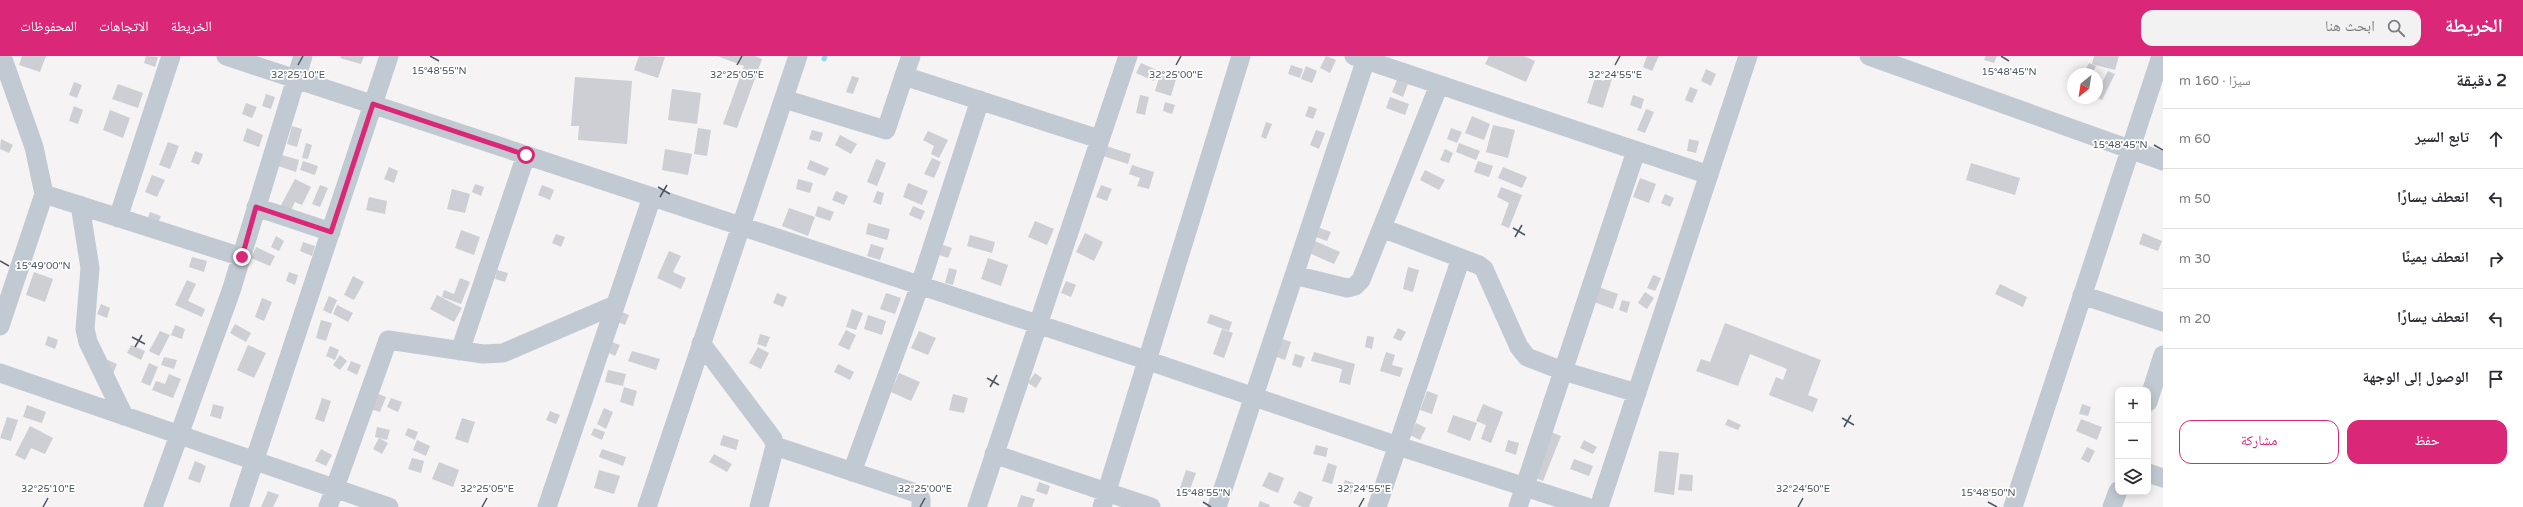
<!DOCTYPE html>
<html lang="ar">
<meta charset="utf-8">
<style>
:root{--surface:#fff;--page:#f2f2f3;--text:#2b2b33;--muted:#7c7c81;--line:#e1e1e2;--accent:#db2777}
body{margin:0;font-family:"Varela Round","Noto Naskh Arabic",sans-serif;background:var(--page);color:var(--text);direction:rtl}
.controls{position:absolute;right:12px;bottom:12px;display:grid;overflow:hidden;border-radius:8px;box-shadow:0 2px 10px #0003}
.controls button{width:36px;height:36px;display:grid;place-items:center;padding:0;border:0;border-bottom:1px solid var(--line);background:var(--surface);color:var(--text);font:20px sans-serif}
.compass{position:absolute;left:2067px;top:12px;width:36px;height:36px;border-radius:50%;background:var(--surface);box-shadow:0 2px 10px #0003;rotate:210deg}
.stop{position:absolute;width:12px;height:12px;margin:-9px;border:3px solid #db2777;border-radius:50%;background:#fff}
.stop.end{background:#db2777;border-color:#fff;box-shadow:0 1px 4px #0008}
.list{margin:0;padding:0;list-style:none}
h2{display:flex;justify-content:space-between;align-items:center;height:52px;margin:0;padding:0 16px;font-size:17px}
h2 small{font-size:13px;font-weight:400;color:var(--muted)}
.list li{display:grid;grid-template-columns:26px 1fr auto;gap:12px;align-items:center;box-sizing:border-box;height:60px;padding:0 16px;border-top:1px solid var(--line)}
.list b{display:block;font-size:15px;white-space:nowrap}
.list em{font-size:13px;font-style:normal;color:var(--muted)}
.actions{display:flex;gap:8px;padding:12px 16px}
.actions a{flex:1;padding:9px 0;border:1px solid var(--accent);border-radius:12px;text-align:center;font-size:14px;color:var(--accent)}
.actions .main{background:var(--accent);color:#fff}
.icon{flex:none;width:22px;height:22px;fill:none;stroke:currentColor;stroke-width:2;stroke-linecap:round;stroke-linejoin:round}
.map{position:relative;flex:none;width:2163px;height:451px;overflow:hidden;direction:ltr}
header{display:flex;align-items:center;gap:24px;box-sizing:border-box;height:56px;padding:0 20px;background:var(--accent);color:#fff}
header strong{font-size:19px}
nav{display:flex;gap:22px;margin-inline-start:auto;font-size:14px}
.search{width:280px;height:36px;background:var(--page);display:flex;align-items:center;gap:10px;box-sizing:border-box;padding:0 14px;border-radius:12px;color:var(--muted);font-size:15px}
main{display:flex}
aside{flex:1;background:var(--surface)}
.map>svg:first-child{display:block}
.lines{fill:none;stroke-linecap:round;stroke-linejoin:round}
.stream{stroke:#90daee;stroke-width:5}
.building{fill:#cdcfd5}
.minor{stroke:#c1cad2;stroke-width:19}
.route{stroke:#db2777;stroke-width:5}
.ticks{fill:none;stroke:#4a5661;stroke-width:1.5}
.ticks-label{font-size:10px;text-anchor:middle;fill:#4a5661;stroke:#fff;stroke-width:3.5;stroke-linejoin:round;paint-order:stroke}
</style>
<header>
<strong>الخريطة</strong>
<div class="search"><svg class="icon" aria-label="search" viewBox="0 0 24 24"><circle cx="10" cy="10" r="6"/><path d="M15 15l6 6"/></svg>ابحث هنا</div>
<nav><a>الخريطة</a><a>الاتجاهات</a><a>المحفوظات</a></nav>
</header>
<main>
<aside>
<h2>2 دقيقة<small>سيرًا · 160 m</small></h2>
<ul class="list">
<li><svg class="icon" aria-label="ahead" viewBox="0 0 24 24"><path d="M12 20V5M6 11l6-6 6 6"/></svg><div><b>تابع السير</b></div><em>60 m</em></li>
<li><svg class="icon" aria-label="left" viewBox="0 0 24 24"><path d="M17 20v-9H6M10 6l-5 5 5 5"/></svg><div><b>انعطف يسارًا</b></div><em>50 m</em></li>
<li><svg class="icon" aria-label="right" viewBox="0 0 24 24"><path d="M7 20v-9h11M14 6l5 5-5 5"/></svg><div><b>انعطف يمينًا</b></div><em>30 m</em></li>
<li><svg class="icon" aria-label="left" viewBox="0 0 24 24"><path d="M17 20v-9H6M10 6l-5 5 5 5"/></svg><div><b>انعطف يسارًا</b></div><em>20 m</em></li>
<li><svg class="icon" aria-label="arrive" viewBox="0 0 24 24"><path d="M6 21V4h12l-3 4 3 4H6"/></svg><div><b>الوصول إلى الوجهة</b></div></li>
</ul>
<div class="actions"><a class="main">حفظ</a><a>مشاركة</a></div>
</aside>
<div class="map">
<svg width="2163" height="451" viewBox="0 0 2163 451">
<rect width="100%" height="100%" fill="#f5f3f3"/>
<g class="lines">
<!-- stream -->
<path class="stream" d="M 824,3 L 825,0"/>
</g>
<!-- building -->
<path class="building" d="M 22,0 L 46,0 L 40,16 L 19,9 Z
M 146,0 L 158,1 L 155,11 L 144,7 Z
M 341,0 L 364,0 L 361,8 L 340,2 Z
M 639,0 L 665,1 L 658,22 L 634,14 Z
M 717,0 L 755,0 L 762,3 L 737,72 L 723,68 L 744,10 Z
M 1326,0 L 1336,4 L 1330,17 L 1320,12 Z
M 1489,0 L 1524,0 L 1535,5 L 1526,26 L 1485,8 Z
M 1647,0 L 1659,0 L 1652,15 L 1643,11 Z
M 1986,0 L 1997,0 L 1994,7 L 1984,4 Z
M 2094,0 L 2119,0 L 2115,14 L 2092,8 Z
M 1141,7 L 1159,15 L 1154,25 L 1136,17 Z
M 2089,7 L 2096,10 L 2092,18 L 2083,18 Z
M 1291,9 L 1303,13 L 1300,22 L 1288,18 Z
M 1306,10 L 1317,15 L 1312,27 L 1301,23 Z
M 1706,13 L 1716,18 L 1711,30 L 1701,25 Z
M 1607,14 L 1614,16 L 1603,52 L 1587,47 L 1595,22 L 1604,25 Z
M 2108,15 L 2115,18 L 2102,44 L 2097,42 L 2097,37 Z
M 1160,19 L 1176,23 L 1171,40 L 1155,35 Z
M 852,20 L 859,22 L 853,38 L 846,36 Z
M 575,21 L 632,25 L 627,88 L 578,84 L 579,70 L 571,70 Z
M 1397,24 L 1408,28 L 1403,41 L 1392,36 Z
M 74,26 L 82,29 L 77,42 L 69,39 Z
M 118,28 L 143,37 L 138,52 L 112,43 Z
M 1690,31 L 1698,34 L 1692,47 L 1685,44 Z
M 672,33 L 701,37 L 697,68 L 668,64 Z
M 266,38 L 275,41 L 271,53 L 262,50 Z
M 1140,39 L 1149,41 L 1145,59 L 1136,57 Z
M 1633,39 L 1644,43 L 1641,53 L 1630,49 Z
M 1390,41 L 1409,48 L 1405,59 L 1386,52 Z
M 1165,46 L 1175,49 L 1172,58 L 1163,55 Z
M 246,47 L 257,51 L 252,62 L 242,58 Z
M 74,50 L 83,54 L 78,68 L 69,65 Z
M 1309,50 L 1317,53 L 1313,63 L 1305,60 Z
M 1646,53 L 1654,56 L 1645,77 L 1637,74 Z
M 110,54 L 130,62 L 123,82 L 103,74 Z
M 1472,60 L 1490,68 L 1484,84 L 1465,77 Z
M 1266,66 L 1272,68 L 1266,83 L 1261,81 Z
M 1493,69 L 1515,74 L 1508,102 L 1486,96 Z
M 292,70 L 302,73 L 297,91 L 287,88 Z
M 247,72 L 263,79 L 259,91 L 243,85 Z
M 698,72 L 711,74 L 707,100 L 694,98 Z
M 1451,72 L 1462,76 L 1457,87 L 1447,83 Z
M 812,74 L 823,77 L 820,86 L 809,83 Z
M 1316,74 L 1325,77 L 1319,93 L 1310,89 Z
M 928,75 L 948,84 L 939,102 L 931,98 L 934,90 L 923,84 Z
M 840,79 L 857,88 L 851,98 L 835,89 Z
M 1,83 L 13,89 L 9,97 L 0,93 Z
M 1689,83 L 1699,85 L 1696,97 L 1687,95 Z
M 168,86 L 179,90 L 170,113 L 159,109 Z
M 306,87 L 312,89 L 308,103 L 302,102 Z
M 1459,87 L 1480,95 L 1476,104 L 1456,96 Z
M 1106,90 L 1131,98 L 1128,108 L 1103,100 Z
M 665,93 L 692,98 L 688,119 L 662,114 Z
M 1445,93 L 1453,97 L 1449,107 L 1440,104 Z
M 195,95 L 203,98 L 199,109 L 191,106 Z
M 282,99 L 299,104 L 296,116 L 278,110 Z
M 932,102 L 941,106 L 934,122 L 924,118 Z
M 876,103 L 886,107 L 877,130 L 867,126 Z
M 810,104 L 829,112 L 825,120 L 807,113 Z
M 303,105 L 318,110 L 315,119 L 300,114 Z
M 1478,105 L 1493,110 L 1489,121 L 1474,116 Z
M 1971,107 L 2020,122 L 2015,139 L 1966,124 Z
M 1132,109 L 1154,116 L 1149,133 L 1137,130 L 1140,122 L 1129,118 Z
M 389,111 L 398,115 L 394,127 L 384,123 Z
M 1503,111 L 1527,121 L 1522,132 L 1498,122 Z
M 1425,114 L 1445,124 L 1439,134 L 1420,124 Z
M 152,119 L 165,124 L 157,141 L 145,136 Z
M 1640,122 L 1656,128 L 1649,147 L 1633,141 Z
M 295,123 L 311,131 L 302,149 L 295,146 L 290,156 L 280,151 Z
M 798,123 L 813,127 L 810,137 L 796,133 Z
M 908,127 L 928,135 L 922,149 L 903,141 Z
M 475,128 L 484,131 L 481,140 L 472,136 Z
M 320,129 L 328,132 L 320,151 L 312,148 Z
M 542,129 L 554,134 L 550,144 L 538,139 Z
M 1101,129 L 1112,133 L 1107,145 L 1096,141 Z
M 1501,131 L 1522,139 L 1509,172 L 1501,169 L 1509,147 L 1497,141 Z
M 452,133 L 470,138 L 465,157 L 447,153 Z
M 836,135 L 848,140 L 844,149 L 832,144 Z
M 877,135 L 884,137 L 881,149 L 873,146 Z
M 1665,138 L 1674,142 L 1670,151 L 1661,147 Z
M 369,141 L 387,145 L 385,158 L 366,154 Z
M 818,150 L 834,156 L 830,165 L 815,160 Z
M 913,150 L 925,155 L 921,164 L 909,159 Z
M 789,152 L 815,161 L 808,180 L 782,170 Z
M 150,156 L 161,160 L 156,172 L 146,168 Z
M 1035,165 L 1054,173 L 1047,189 L 1028,181 Z
M 868,167 L 890,173 L 887,184 L 866,178 Z
M 1320,172 L 1331,176 L 1327,185 L 1316,181 Z
M 461,174 L 480,181 L 474,199 L 455,192 Z
M 1085,177 L 1103,186 L 1094,205 L 1076,196 Z
M 2143,177 L 2162,185 L 2158,195 L 2139,188 Z
M 556,178 L 565,181 L 561,191 L 552,187 Z
M 970,179 L 995,186 L 992,197 L 967,190 Z
M 276,180 L 284,185 L 279,195 L 271,191 Z
M 1315,185 L 1340,196 L 1334,208 L 1309,197 Z
M 303,186 L 315,190 L 312,200 L 300,195 Z
M 871,188 L 884,192 L 880,204 L 867,200 Z
M 943,189 L 952,192 L 948,202 L 939,199 Z
M 256,191 L 275,200 L 270,210 L 251,202 Z
M 669,195 L 681,200 L 673,216 L 686,222 L 681,233 L 657,222 Z
M 192,201 L 207,205 L 204,216 L 189,211 Z
M 988,202 L 1008,209 L 1001,230 L 981,223 Z
M 1408,211 L 1419,214 L 1413,236 L 1403,233 Z
M 949,212 L 957,214 L 953,229 L 945,227 Z
M 497,214 L 508,217 L 505,226 L 495,223 Z
M 34,216 L 53,223 L 45,246 L 26,239 Z
M 289,216 L 298,219 L 295,229 L 286,225 Z
M 1653,219 L 1661,222 L 1655,235 L 1647,232 Z
M 353,220 L 364,226 L 354,244 L 344,239 Z
M 460,222 L 470,226 L 461,248 L 442,241 L 444,234 L 454,238 Z
M 187,224 L 196,228 L 188,245 L 205,253 L 202,261 L 175,249 Z
M 1066,225 L 1076,229 L 1071,241 L 1061,237 Z
M 2000,228 L 2027,241 L 2023,251 L 1995,238 Z
M 1599,231 L 1618,238 L 1613,253 L 1594,246 Z
M 1645,236 L 1654,242 L 1647,253 L 1638,247 Z
M 777,237 L 787,241 L 783,251 L 773,247 Z
M 886,237 L 901,242 L 895,258 L 880,253 Z
M 437,239 L 462,252 L 454,266 L 430,253 Z
M 329,240 L 337,244 L 331,258 L 323,254 Z
M 262,242 L 272,246 L 264,265 L 255,261 Z
M 1622,244 L 1630,246 L 1627,257 L 1619,254 Z
M 101,248 L 110,252 L 107,262 L 97,258 Z
M 337,249 L 353,257 L 348,266 L 333,258 Z
M 852,253 L 863,257 L 856,274 L 846,271 Z
M 620,255 L 629,259 L 625,269 L 616,265 Z
M 1210,258 L 1232,266 L 1229,275 L 1207,267 Z
M 868,259 L 886,265 L 882,279 L 864,273 Z
M 321,264 L 332,267 L 326,285 L 316,282 Z
M 1725,267 L 1821,304 L 1808,339 L 1818,343 L 1813,356 L 1769,339 L 1776,321 L 1783,324 L 1787,313 L 1750,298 L 1738,330 L 1696,315 L 1701,303 L 1710,306 Z
M 235,268 L 251,277 L 246,286 L 230,277 Z
M 175,269 L 185,273 L 182,283 L 171,279 Z
M 1398,272 L 1406,276 L 1401,285 L 1393,282 Z
M 1222,273 L 1233,277 L 1224,302 L 1213,298 Z
M 846,274 L 856,279 L 849,294 L 838,289 Z
M 160,275 L 170,279 L 159,300 L 149,295 Z
M 919,275 L 936,282 L 928,299 L 911,292 Z
M 760,278 L 770,281 L 766,291 L 757,288 Z
M 48,280 L 58,284 L 55,293 L 45,289 Z
M 1367,280 L 1374,281 L 1372,293 L 1365,291 Z
M 1280,282 L 1291,286 L 1285,304 L 1274,300 Z
M 612,286 L 620,289 L 615,300 L 607,296 Z
M 131,289 L 145,295 L 141,304 L 127,297 Z
M 248,289 L 266,297 L 254,322 L 237,314 Z
M 330,290 L 339,294 L 335,304 L 326,300 Z
M 758,291 L 769,297 L 761,313 L 749,307 Z
M 632,295 L 660,303 L 656,314 L 628,305 Z
M 1314,296 L 1355,308 L 1350,329 L 1339,326 L 1342,313 L 1311,305 Z
M 1386,296 L 1395,299 L 1392,309 L 1403,312 L 1400,321 L 1380,315 Z
M 1295,298 L 1305,301 L 1301,312 L 1292,309 Z
M 340,299 L 347,305 L 340,314 L 333,309 Z
M 164,301 L 177,304 L 174,313 L 161,309 Z
M 108,304 L 117,308 L 113,318 L 104,315 Z
M 351,305 L 361,309 L 357,319 L 347,314 Z
M 149,307 L 158,311 L 150,330 L 141,326 Z
M 838,308 L 854,316 L 850,324 L 834,316 Z
M 608,314 L 626,318 L 623,330 L 605,326 Z
M 899,317 L 920,326 L 911,345 L 891,336 Z
M 1035,317 L 1042,322 L 1036,332 L 1028,327 Z
M 169,318 L 181,323 L 173,342 L 152,334 L 156,325 L 165,328 Z
M 624,331 L 637,335 L 633,350 L 620,346 Z
M 1427,335 L 1438,339 L 1432,358 L 1420,354 Z
M 376,337 L 386,341 L 380,356 L 370,353 Z
M 953,338 L 968,342 L 964,357 L 949,354 Z
M 322,342 L 331,345 L 324,366 L 315,363 Z
M 391,342 L 402,346 L 398,356 L 387,351 Z
M 213,348 L 224,351 L 221,363 L 210,360 Z
M 1483,348 L 1503,356 L 1491,387 L 1481,383 L 1486,369 L 1476,365 Z
M 2082,348 L 2091,351 L 2088,360 L 2079,358 Z
M 27,349 L 46,356 L 42,367 L 23,361 Z
M 604,352 L 613,356 L 606,373 L 597,368 Z
M 550,355 L 560,359 L 556,368 L 546,364 Z
M 1453,359 L 1477,367 L 1470,385 L 1447,376 Z
M 7,361 L 18,364 L 11,385 L 0,382 Z
M 462,362 L 475,366 L 468,387 L 455,383 Z
M 1728,363 L 1741,369 L 1738,374 L 1725,369 Z
M 2081,363 L 2102,371 L 2097,384 L 2076,375 Z
M 1416,367 L 1426,372 L 1420,384 L 1410,379 Z
M 30,370 L 53,382 L 45,398 L 31,392 L 25,404 L 15,399 Z
M 377,371 L 390,374 L 387,384 L 375,381 Z
M 408,372 L 418,376 L 415,384 L 405,379 Z
M 594,372 L 605,376 L 602,384 L 591,379 Z
M 1551,376 L 1561,380 L 1543,425 L 1533,421 Z
M 723,379 L 739,384 L 736,394 L 720,389 Z
M 379,382 L 388,387 L 382,398 L 373,393 Z
M 417,384 L 430,390 L 426,400 L 413,394 Z
M 1508,384 L 1519,387 L 1516,399 L 1505,395 Z
M 1584,384 L 1597,391 L 1593,398 L 1580,392 Z
M 1316,389 L 1328,392 L 1326,401 L 1313,398 Z
M 2087,391 L 2095,395 L 2089,407 L 2081,403 Z
M 321,393 L 332,399 L 326,410 L 315,405 Z
M 602,393 L 626,401 L 623,410 L 599,401 Z
M 1659,395 L 1679,397 L 1674,439 L 1654,436 Z
M 714,398 L 732,408 L 727,416 L 709,406 Z
M 412,402 L 424,405 L 421,417 L 408,413 Z
M 1574,403 L 1593,410 L 1589,420 L 1570,413 Z
M 195,405 L 206,410 L 200,427 L 188,423 Z
M 439,406 L 459,414 L 453,431 L 432,423 Z
M 1328,407 L 1337,410 L 1332,428 L 1322,425 Z
M 599,414 L 620,420 L 614,438 L 594,432 Z
M 1186,414 L 1196,417 L 1188,439 L 1179,435 Z
M 1269,416 L 1284,422 L 1278,437 L 1262,430 Z
M 1680,418 L 1693,419 L 1692,435 L 1678,434 Z
M 1345,424 L 1354,427 L 1351,438 L 1341,435 Z
M 1039,426 L 1050,430 L 1047,439 L 1036,435 Z
M 268,435 L 279,439 L 273,451 L 261,451 Z
M 1299,435 L 1313,441 L 1309,451 L 1302,451 L 1293,447 Z
M 1021,439 L 1035,443 L 1032,451 L 1017,451 Z
M 1260,445 L 1270,449 L 1269,451 L 1258,451 Z"/>
<g class="lines">
<!-- minor -->
<path class="minor" d="M 226,0 L 1146,304 L 1398,390 L 1587,451
M 1354,0 L 1709,119
M 1869,0 L 2163,105
M 904,20 L 911,0
M 784,43 L 886,74 L 904,20 L 1099,83
M 44,138 L 242,201
M 80,149 L 90,212 L 85,273 L 88,286 L 124,360
M 256,151 L 331,176
M 118,162 L 171,0
M 1382,172 L 1479,209 L 1484,213 L 1519,291 L 1527,301 L 1563,315 L 1637,337
M 1294,219 L 1347,232 L 1355,230 L 1361,224 L 1439,29
M 2082,239 L 2163,266
M 0,270 L 44,138 L 34,91 L 4,6
M 701,287 L 773,383 L 775,390 L 759,451
M 460,295 L 526,99
M 0,317 L 389,451
M 2148,346 L 2163,299
M 775,390 L 916,437 L 921,443 L 921,451
M 994,398 L 1151,451
M 852,416 L 920,229 L 980,44
M 2148,417 L 2163,422
M 153,451 L 231,235 L 303,0
M 239,451 L 389,0
M 328,451 L 388,284 L 483,298 L 503,297 L 615,249
M 547,451 L 652,141
M 647,451 L 798,0
M 977,451 L 1128,0
M 1102,451 L 1241,0
M 1217,451 L 1367,0
M 1377,451 L 1461,202
M 1518,451 L 1636,95
M 1599,451 L 1748,0
M 2013,451 L 2161,0
M 2112,451 L 2118,435"/>
</g>
<g class="lines">
<!-- route -->
<path class="route" d="M 242,201 L 256,151 L 331,176 L 373,48 L 526,99"/>
</g>
<!-- ticks -->
<path class="ticks" d="M 430,0 L 439,5M 2001,0 L 2009,5M 298,9 L 303,0M 737,9 L 742,0M 1176,9 L 1181,0M 1615,9 L 1620,0M 2154,89 L 2163,94M 658,131 L 670,138M 660,141 L 667,129M 1513,172 L 1525,179M 1515,181 L 1522,169M 0,205 L 9,210M 132,281 L 145,288M 135,291 L 142,279M 987,322 L 999,329M 990,331 L 997,319M 1842,362 L 1854,369M 1844,371 L 1851,359M 1203,446 L 1211,451M 1988,446 L 1997,451M 43,451 L 48,442M 482,451 L 487,442M 920,451 L 925,442M 1359,451 L 1364,442M 1798,451 L 1803,442"/>
<g class="ticks-label">
<text x="439" y="18">15°48'55"N</text>
<text x="2009" y="19">15°48'45"N</text>
<text x="298" y="22">32°25'10"E</text>
<text x="737" y="22">32°25'05"E</text>
<text x="1615" y="22">32°24'55"E</text>
<text x="1176" y="22">32°25'00"E</text>
<text x="2120" y="92">15°48'45"N</text>
<text x="43" y="213">15°49'00"N</text>
<text x="48" y="436">32°25'10"E</text>
<text x="487" y="436">32°25'05"E</text>
<text x="925" y="436">32°25'00"E</text>
<text x="1364" y="436">32°24'55"E</text>
<text x="1803" y="436">32°24'50"E</text>
<text x="1203" y="440">15°48'55"N</text>
<text x="1988" y="440">15°48'50"N</text>
</g>
</svg>
<div class="controls">
<button>+</button>
<button>−</button>
<button><svg class="icon" aria-label="layers" viewBox="0 0 24 24"><path d="M12 4l9 5-9 5-9-5zM3 14l9 5 9-5"/></svg></button>
</div>
<svg class="compass" viewBox="-18 -18 36 36"><path d="M0-13l5 13h-10z" fill="#e53935"/><path d="M0 13l5-13h-10z" fill="#7c7c81"/></svg>
<div class="stop" style="left:526px;top:99px"></div>
<div class="stop end" style="left:242px;top:201px"></div>
</div>
</main>
